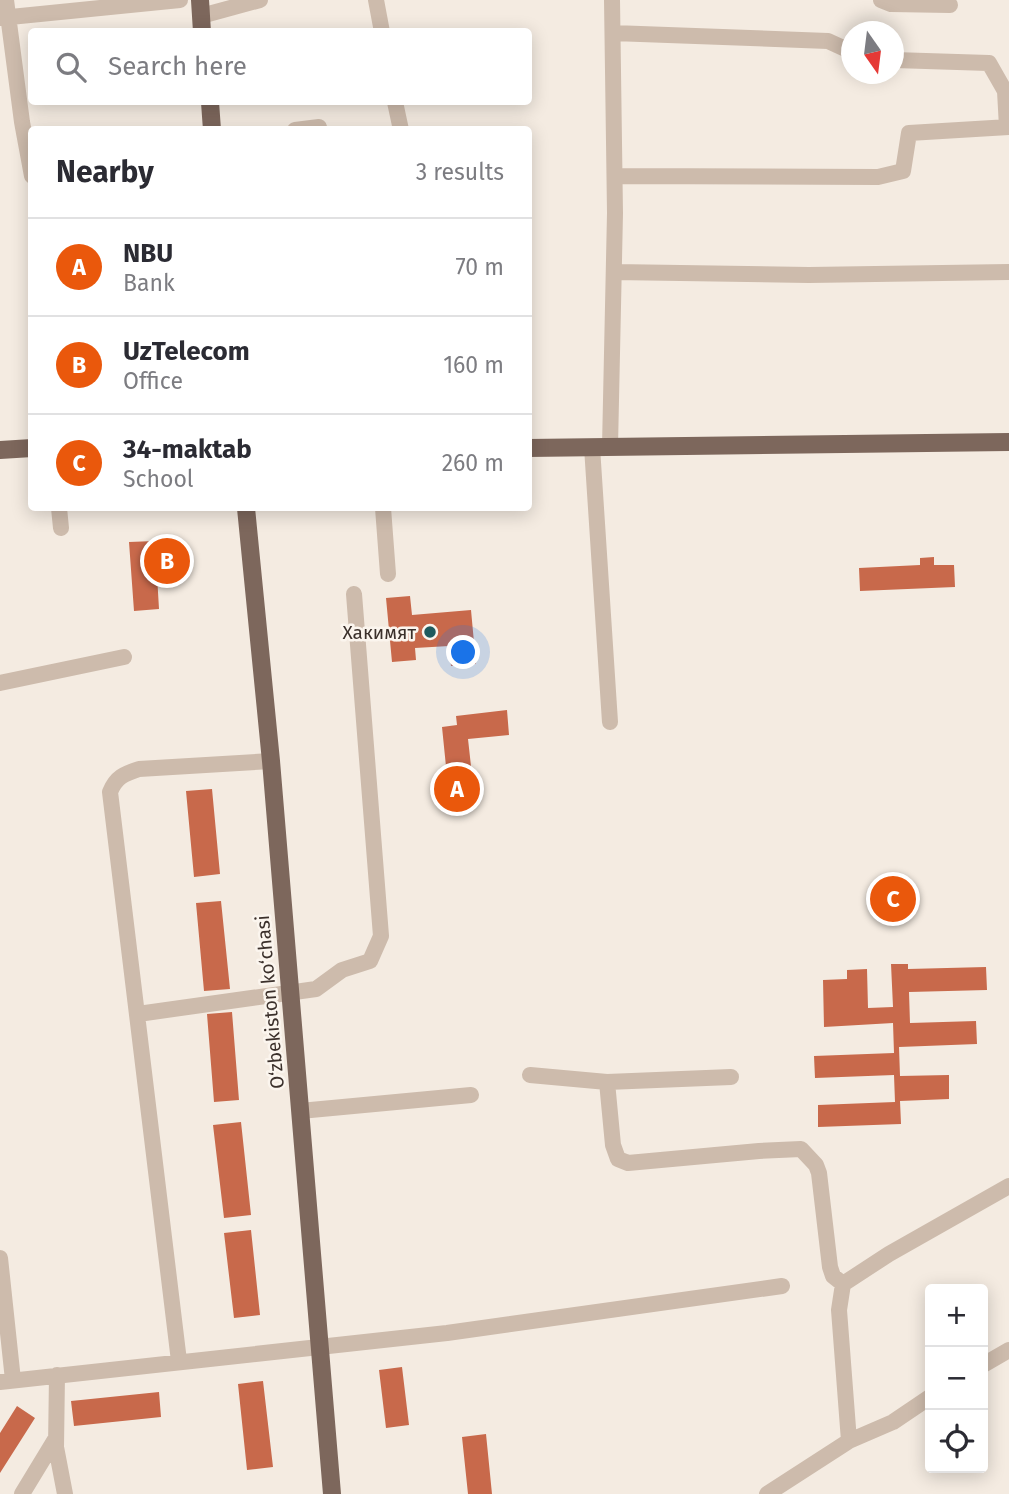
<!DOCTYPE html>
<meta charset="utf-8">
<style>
:root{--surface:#fff;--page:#f7f7f7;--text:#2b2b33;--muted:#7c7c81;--line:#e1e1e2;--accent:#ea580c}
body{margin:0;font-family:"Fira Sans",sans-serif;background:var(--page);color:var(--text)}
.controls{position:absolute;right:21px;bottom:21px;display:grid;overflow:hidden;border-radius:7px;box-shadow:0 4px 18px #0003}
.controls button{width:63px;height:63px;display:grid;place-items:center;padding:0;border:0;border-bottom:2px solid var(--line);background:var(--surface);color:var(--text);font:35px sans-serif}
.compass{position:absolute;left:841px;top:21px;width:63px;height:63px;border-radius:50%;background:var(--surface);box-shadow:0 4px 18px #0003;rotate:166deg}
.you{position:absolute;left:464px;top:653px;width:24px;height:24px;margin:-18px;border:5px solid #fff;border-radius:50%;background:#1a73e8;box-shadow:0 0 0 10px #1a73e833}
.badge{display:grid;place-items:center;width:46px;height:46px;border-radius:50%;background:var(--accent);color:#fff;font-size:23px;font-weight:700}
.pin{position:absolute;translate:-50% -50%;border:4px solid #fff;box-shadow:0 2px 7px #0006}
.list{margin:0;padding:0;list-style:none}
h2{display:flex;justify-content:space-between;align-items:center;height:91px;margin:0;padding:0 28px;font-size:30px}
h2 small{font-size:23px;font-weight:400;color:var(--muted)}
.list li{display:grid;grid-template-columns:46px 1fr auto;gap:21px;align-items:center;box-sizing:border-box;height:98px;padding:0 28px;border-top:2px solid var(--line)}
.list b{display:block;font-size:26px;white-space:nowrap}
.list p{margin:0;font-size:23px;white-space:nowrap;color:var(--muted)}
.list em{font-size:23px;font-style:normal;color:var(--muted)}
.icon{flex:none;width:38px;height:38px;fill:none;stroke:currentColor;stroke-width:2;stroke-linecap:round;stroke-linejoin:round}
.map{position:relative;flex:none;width:1009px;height:1494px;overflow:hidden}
.search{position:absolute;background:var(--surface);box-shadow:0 4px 18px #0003;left:28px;top:28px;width:504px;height:77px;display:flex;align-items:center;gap:18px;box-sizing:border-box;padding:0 24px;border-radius:7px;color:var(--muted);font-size:26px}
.panel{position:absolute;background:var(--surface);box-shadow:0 4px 18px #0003;left:28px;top:126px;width:504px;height:385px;border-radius:7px}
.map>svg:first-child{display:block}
.building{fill:#c8694b}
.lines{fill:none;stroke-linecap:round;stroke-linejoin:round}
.minor{stroke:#cdbbac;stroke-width:16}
.major{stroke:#7d675c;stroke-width:18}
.poi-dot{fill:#1f5a5e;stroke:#fbf5ee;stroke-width:2.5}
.labels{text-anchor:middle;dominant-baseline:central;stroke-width:5;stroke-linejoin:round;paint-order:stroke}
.poi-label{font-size:19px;fill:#3b302b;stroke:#fbf5ee;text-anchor:end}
.street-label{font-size:19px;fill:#3b302b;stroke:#fbf5ee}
</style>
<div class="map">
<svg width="1009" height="1494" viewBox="0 0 1009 1494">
<rect width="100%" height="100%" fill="#f4ebe1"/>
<!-- building -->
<path class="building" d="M 155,541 L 159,609 L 134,611 L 129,542 Z
M 934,557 L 934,565 L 954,565 L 955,587 L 860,591 L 859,568 L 920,565 L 920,558 Z
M 410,596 L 412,615 L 471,610 L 476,664 L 451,666 L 449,646 L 415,648 L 416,660 L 392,662 L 386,598 Z
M 507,710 L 509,735 L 468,739 L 474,793 L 449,796 L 442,727 L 457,725 L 456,716 Z
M 212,789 L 220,874 L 194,877 L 186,791 Z
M 221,901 L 230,989 L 204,991 L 196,903 Z
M 891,964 L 908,964 L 908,969 L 986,967 L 987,990 L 909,992 L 910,1023 L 976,1021 L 977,1044 L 899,1047 L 900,1076 L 949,1075 L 949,1099 L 900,1101 L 901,1124 L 818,1127 L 818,1105 L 895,1102 L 894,1075 L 815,1078 L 814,1056 L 894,1053 L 893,1023 L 824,1027 L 823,980 L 847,979 L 847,970 L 867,969 L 868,1008 L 893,1007 Z
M 232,1012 L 239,1100 L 214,1102 L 207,1014 Z
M 241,1122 L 251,1215 L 224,1218 L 213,1125 Z
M 251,1230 L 260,1315 L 234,1318 L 224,1233 Z
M 402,1367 L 409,1425 L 386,1428 L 379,1370 Z
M 263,1381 L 273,1467 L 247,1470 L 238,1384 Z
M 159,1392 L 161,1417 L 74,1426 L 71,1401 Z
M 17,1406 L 35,1418 L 0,1473 L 0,1433 Z
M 486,1434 L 492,1494 L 468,1494 L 462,1437 Z"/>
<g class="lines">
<!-- minor -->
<path class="minor" d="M 6,0 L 22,122 L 32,176
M 376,0 L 382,32
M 881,0 L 891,4 L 950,5
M 201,16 L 260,0
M 0,18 L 180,0
M 613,33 L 828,41 L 852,52
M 894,60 L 989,63 L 1005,91 L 1007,127
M 395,102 L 401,130
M 295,130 L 319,127
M 615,176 L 878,177 L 903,171 L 909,133 L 1009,127
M 614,272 L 809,275 L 1009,272
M 592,447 L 610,722
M 610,447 L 615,213 L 612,0
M 59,508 L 61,528
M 383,508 L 388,574
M 0,683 L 124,657
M 138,1014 L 316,989 L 342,970 L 370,961 L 381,936 L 354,594
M 530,1075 L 607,1082 L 731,1077
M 607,1082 L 613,1145 L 618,1159 L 628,1163 L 759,1151 L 801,1149 L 816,1165 L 819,1173 L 830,1267 L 833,1276 L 843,1284
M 300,1111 L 471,1095
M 0,1258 L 13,1380
M 179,1361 L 110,792 C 116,777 124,774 139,769 L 271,761
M 983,1365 L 1009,1350
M 57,1375 L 56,1447 L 65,1494
M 0,1382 L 447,1333 L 782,1286
M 849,1441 L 839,1310 L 843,1284 L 889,1254 L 1009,1186
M 22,1494 L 56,1438
M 767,1494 L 849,1441 L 893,1422 L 930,1397"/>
<!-- major -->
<path class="major" d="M 200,0 L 202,32
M 210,102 L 212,130
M 528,448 L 1009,442
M 0,450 L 32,448
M 246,508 L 271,761 L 332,1494"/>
</g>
<!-- markers -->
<circle class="poi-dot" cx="430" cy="632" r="7"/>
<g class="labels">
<!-- poi labels -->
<g class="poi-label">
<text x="416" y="632">Хакимят</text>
</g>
<!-- street labels -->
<g class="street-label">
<text transform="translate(270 1002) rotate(-95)">O‘zbekiston ko‘chasi</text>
</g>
</g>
</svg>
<div class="controls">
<button>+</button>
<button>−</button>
<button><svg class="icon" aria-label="locate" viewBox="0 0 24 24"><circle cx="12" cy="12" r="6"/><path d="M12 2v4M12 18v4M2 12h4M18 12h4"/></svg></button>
</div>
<svg class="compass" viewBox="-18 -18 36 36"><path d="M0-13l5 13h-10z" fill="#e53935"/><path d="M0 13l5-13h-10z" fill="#7c7c81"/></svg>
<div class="you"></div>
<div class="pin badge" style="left:457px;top:789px">A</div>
<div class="pin badge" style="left:167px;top:561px">B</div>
<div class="pin badge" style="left:893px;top:899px">C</div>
<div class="search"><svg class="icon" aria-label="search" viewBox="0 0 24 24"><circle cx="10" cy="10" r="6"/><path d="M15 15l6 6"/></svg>Search here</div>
<section class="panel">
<h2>Nearby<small>3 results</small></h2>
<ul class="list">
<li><span class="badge">A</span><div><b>NBU</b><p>Bank</p></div><em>70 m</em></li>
<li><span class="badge">B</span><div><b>UzTelecom</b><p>Office</p></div><em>160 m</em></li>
<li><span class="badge">C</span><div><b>34-maktab</b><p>School</p></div><em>260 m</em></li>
</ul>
</section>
</div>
